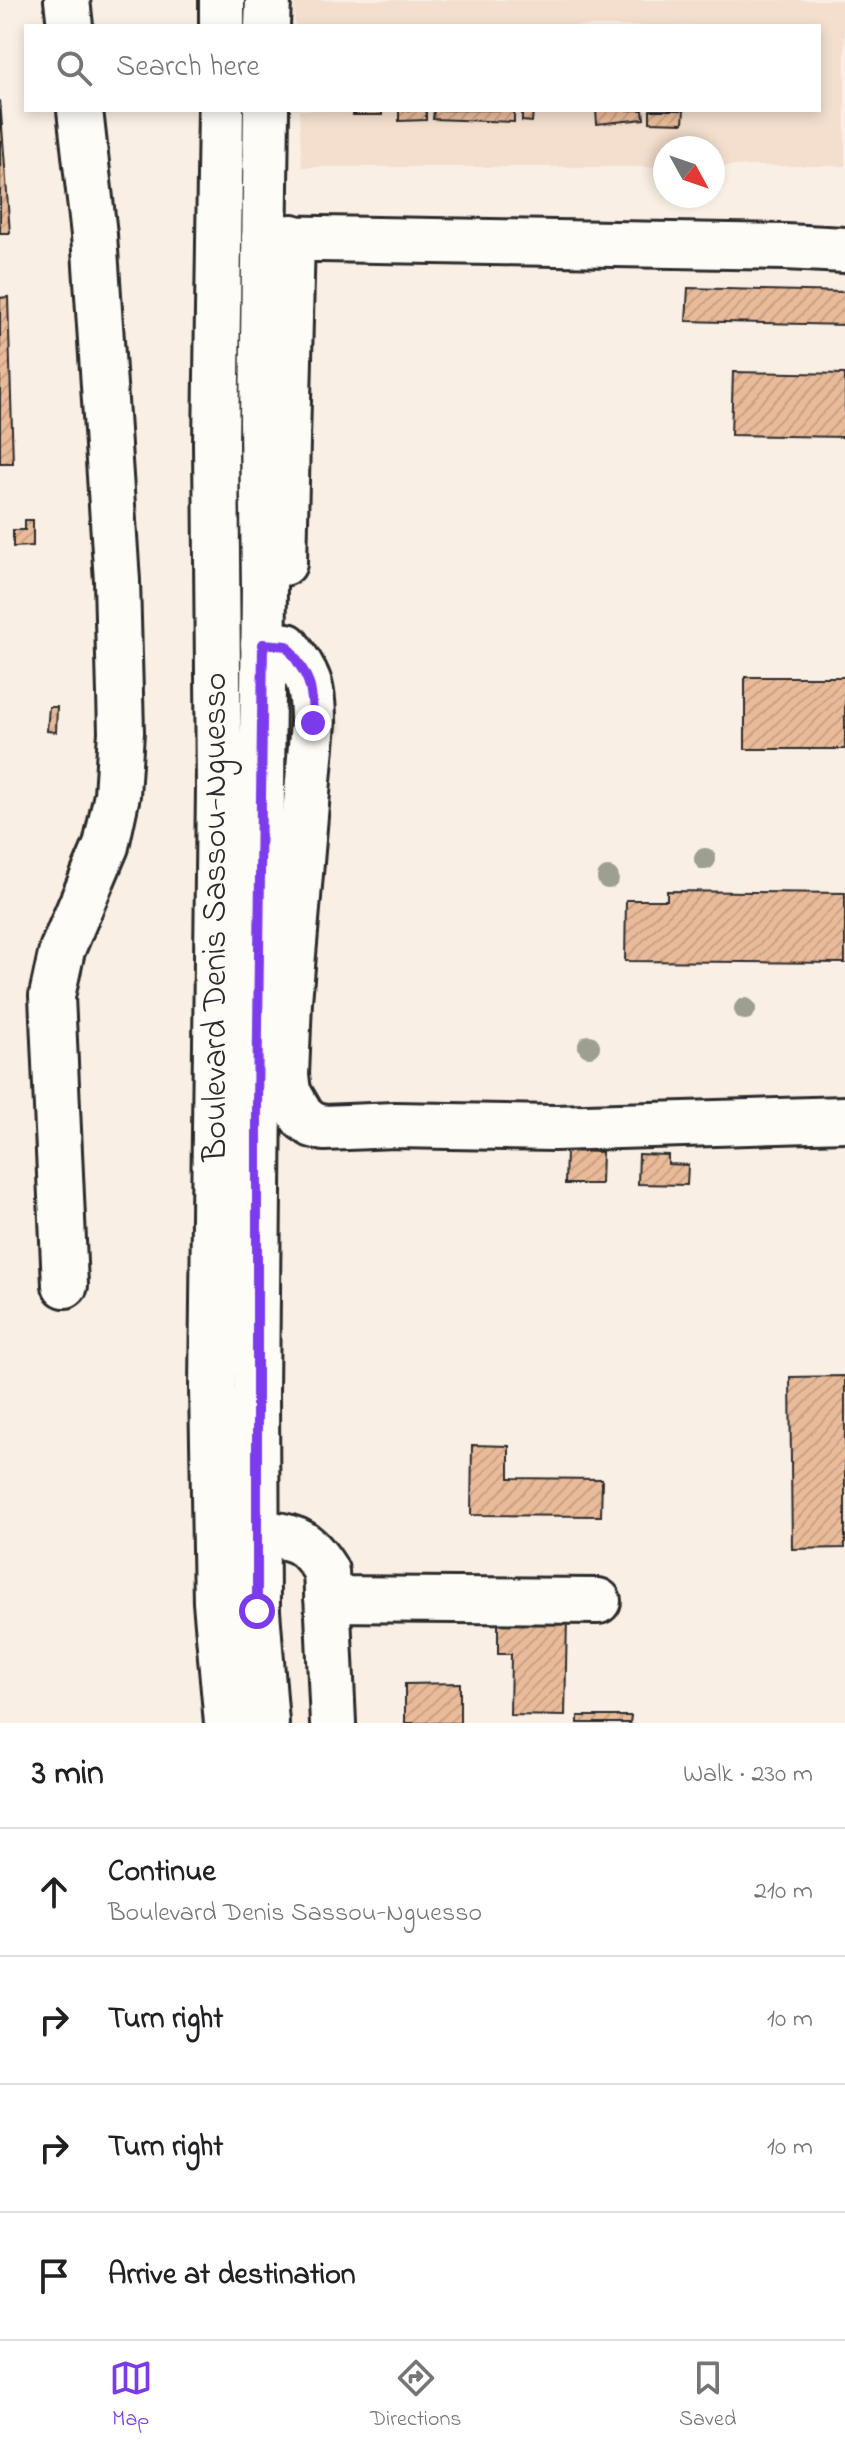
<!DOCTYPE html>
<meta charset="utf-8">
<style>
:root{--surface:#fff;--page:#f2f2f2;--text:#202124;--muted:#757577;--line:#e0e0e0;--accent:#7c3aed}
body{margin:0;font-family:"Indie Flower",sans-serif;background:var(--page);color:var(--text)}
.compass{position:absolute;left:653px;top:136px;width:72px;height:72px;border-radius:50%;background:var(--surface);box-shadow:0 4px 12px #0003;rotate:130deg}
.stop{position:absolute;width:24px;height:24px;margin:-18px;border:6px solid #7c3aed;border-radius:50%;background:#fff}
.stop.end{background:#7c3aed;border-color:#fff;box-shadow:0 2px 8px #0008}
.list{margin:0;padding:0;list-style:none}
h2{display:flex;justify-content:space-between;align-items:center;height:104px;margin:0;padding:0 32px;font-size:34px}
h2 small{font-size:26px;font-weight:400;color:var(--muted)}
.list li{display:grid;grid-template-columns:52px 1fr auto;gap:24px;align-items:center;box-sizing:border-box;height:128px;padding:0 32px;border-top:2px solid var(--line)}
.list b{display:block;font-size:30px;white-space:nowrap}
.list p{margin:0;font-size:26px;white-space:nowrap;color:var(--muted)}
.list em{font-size:26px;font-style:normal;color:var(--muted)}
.icon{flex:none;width:44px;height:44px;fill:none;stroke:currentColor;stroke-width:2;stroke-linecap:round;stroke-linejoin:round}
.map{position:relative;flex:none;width:845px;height:1723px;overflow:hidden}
.search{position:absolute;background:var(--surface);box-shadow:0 4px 12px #0003;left:24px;right:24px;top:24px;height:88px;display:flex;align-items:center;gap:20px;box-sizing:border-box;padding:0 28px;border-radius:0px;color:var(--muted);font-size:30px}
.sheet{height:616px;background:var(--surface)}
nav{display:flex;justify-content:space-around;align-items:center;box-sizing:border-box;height:112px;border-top:2px solid var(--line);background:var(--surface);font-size:22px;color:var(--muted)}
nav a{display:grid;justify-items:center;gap:4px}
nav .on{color:var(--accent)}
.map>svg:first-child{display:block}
.built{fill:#f4dfce}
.building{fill:url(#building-hatch);stroke:#2b2b2b;stroke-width:2}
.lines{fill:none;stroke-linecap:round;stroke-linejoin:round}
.minor-casing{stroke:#2b2b2b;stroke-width:50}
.major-casing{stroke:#2b2b2b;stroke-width:50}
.minor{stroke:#fdfcf7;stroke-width:44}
.major{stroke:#fdfcf7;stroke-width:44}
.tree{fill:#9da090}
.route{stroke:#7c3aed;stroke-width:10}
.labels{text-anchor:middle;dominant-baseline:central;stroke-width:6;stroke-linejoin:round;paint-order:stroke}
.street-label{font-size:34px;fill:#2b2b2b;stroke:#fdfcf7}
</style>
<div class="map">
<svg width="845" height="1723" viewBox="0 0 845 1723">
<defs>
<pattern id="building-hatch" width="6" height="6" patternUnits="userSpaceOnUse" patternTransform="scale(2)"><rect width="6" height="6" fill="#eabb9a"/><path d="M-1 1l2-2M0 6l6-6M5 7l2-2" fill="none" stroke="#c9a185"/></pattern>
</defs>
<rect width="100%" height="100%" fill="#f9efe4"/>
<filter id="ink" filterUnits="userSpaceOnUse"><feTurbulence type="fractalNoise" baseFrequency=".0125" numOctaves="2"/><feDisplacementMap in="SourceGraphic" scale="16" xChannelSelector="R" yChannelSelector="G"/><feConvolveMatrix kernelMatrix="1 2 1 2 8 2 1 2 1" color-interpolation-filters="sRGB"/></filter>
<g filter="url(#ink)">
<!-- built -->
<path class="built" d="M 294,0 L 845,0 L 845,166 L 713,166 L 713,148 L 665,148 L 665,167 L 302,167 L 299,110 L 819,110 L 819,26 L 295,26 Z"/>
<!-- building -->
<path class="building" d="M 0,100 L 10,233 L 0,233 Z
M 354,110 L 382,110 L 382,115 L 353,115 Z
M 399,110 L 426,110 L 426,120 L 399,121 Z
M 434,110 L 514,110 L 514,122 L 433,119 Z
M 522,110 L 533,110 L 532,122 L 522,121 Z
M 596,110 L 643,110 L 644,119 L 597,124 Z
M 650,110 L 684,110 L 683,123 L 650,122 Z
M 688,288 L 845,292 L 845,325 L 686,321 Z
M 8,297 L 13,463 L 0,463 L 0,298 Z
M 733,372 L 845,374 L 845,437 L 731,435 Z
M 25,520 L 33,520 L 33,546 L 13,547 L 13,530 L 25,530 Z
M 745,677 L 845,677 L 845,749 L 745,749 Z
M 49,707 L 57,707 L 56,732 L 47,731 Z
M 667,891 L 845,893 L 845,963 L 625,961 L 626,900 L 667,900 Z
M 566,1151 L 602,1152 L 601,1184 L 565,1184 Z
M 639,1154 L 668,1155 L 668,1164 L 688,1165 L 687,1185 L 638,1184 Z
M 845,1376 L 845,1548 L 792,1549 L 790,1377 Z
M 472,1445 L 509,1446 L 509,1478 L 602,1479 L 601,1516 L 471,1515 Z
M 498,1618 L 567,1618 L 565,1716 L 510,1715 L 511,1654 L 498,1654 Z
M 460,1683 L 460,1723 L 405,1723 L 405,1684 Z
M 578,1716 L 631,1716 L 630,1723 L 578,1723 Z"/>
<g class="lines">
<defs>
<path id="minor" d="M 67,0 L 70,26
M 264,238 L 785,247 L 845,250
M 284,563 L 292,237
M 263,644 L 287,646 C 309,677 313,684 313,723 L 289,1001 L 286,1075 L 288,1092 L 303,1118 L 313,1125 L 324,1128 L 395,1125 L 554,1128 L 845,1119
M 65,1285 L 52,996 L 62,950 L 106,846 L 117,795 L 121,732 L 117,581 L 94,235 L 80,110
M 257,1531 C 295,1539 304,1536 326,1571 L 333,1723
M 327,1599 L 598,1601"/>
<path id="major" d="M 222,26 L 222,0
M 267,26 L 268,0
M 221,110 L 216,443 L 219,788 L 212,1388 L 216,1602 L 227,1723
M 266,110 L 262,421 L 264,587 L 256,1394 L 257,1611 L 266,1723"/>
</defs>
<!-- minor casing -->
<use href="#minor" class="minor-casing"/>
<!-- major casing -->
<use href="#major" class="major-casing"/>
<!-- minor -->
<use href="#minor" class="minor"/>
<!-- major -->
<use href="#major" class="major"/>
</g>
<!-- trees -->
<g class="tree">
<circle cx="705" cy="859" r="11"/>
<circle cx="608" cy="878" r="11"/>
<circle cx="745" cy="1009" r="11"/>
<circle cx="589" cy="1046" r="11"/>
</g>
</g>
<g class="lines" filter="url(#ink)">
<!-- route -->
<path class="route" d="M 257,1611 L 257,1107 L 263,644 L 287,646 C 309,677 313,684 313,723"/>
</g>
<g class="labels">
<!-- street labels -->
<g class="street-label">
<text transform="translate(217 917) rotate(-90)">Boulevard Denis Sassou-Nguesso</text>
</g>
</g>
</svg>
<svg class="compass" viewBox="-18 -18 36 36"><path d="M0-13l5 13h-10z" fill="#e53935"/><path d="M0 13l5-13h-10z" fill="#757577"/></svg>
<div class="stop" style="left:257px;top:1611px"></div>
<div class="stop end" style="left:313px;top:723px"></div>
<div class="search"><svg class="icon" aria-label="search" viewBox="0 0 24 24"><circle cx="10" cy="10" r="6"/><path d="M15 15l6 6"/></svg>Search here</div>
</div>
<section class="sheet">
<h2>3 min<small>Walk · 230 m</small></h2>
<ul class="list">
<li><svg class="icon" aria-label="ahead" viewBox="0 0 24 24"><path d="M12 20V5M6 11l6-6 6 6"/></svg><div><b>Continue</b><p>Boulevard Denis Sassou-Nguesso</p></div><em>210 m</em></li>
<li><svg class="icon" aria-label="right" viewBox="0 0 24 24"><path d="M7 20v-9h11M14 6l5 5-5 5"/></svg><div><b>Turn right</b></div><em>10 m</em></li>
<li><svg class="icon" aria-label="right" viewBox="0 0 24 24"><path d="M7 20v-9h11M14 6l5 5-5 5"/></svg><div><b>Turn right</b></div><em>10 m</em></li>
<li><svg class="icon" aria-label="arrive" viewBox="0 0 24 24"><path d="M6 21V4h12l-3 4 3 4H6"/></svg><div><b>Arrive at destination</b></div></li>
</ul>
</section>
<nav>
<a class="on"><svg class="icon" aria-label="map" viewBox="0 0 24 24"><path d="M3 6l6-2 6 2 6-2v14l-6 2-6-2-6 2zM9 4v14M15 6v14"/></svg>Map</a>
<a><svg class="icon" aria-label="directions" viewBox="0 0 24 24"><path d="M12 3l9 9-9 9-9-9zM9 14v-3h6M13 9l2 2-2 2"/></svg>Directions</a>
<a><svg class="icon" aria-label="saved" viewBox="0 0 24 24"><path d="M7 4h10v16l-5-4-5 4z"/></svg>Saved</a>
</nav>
